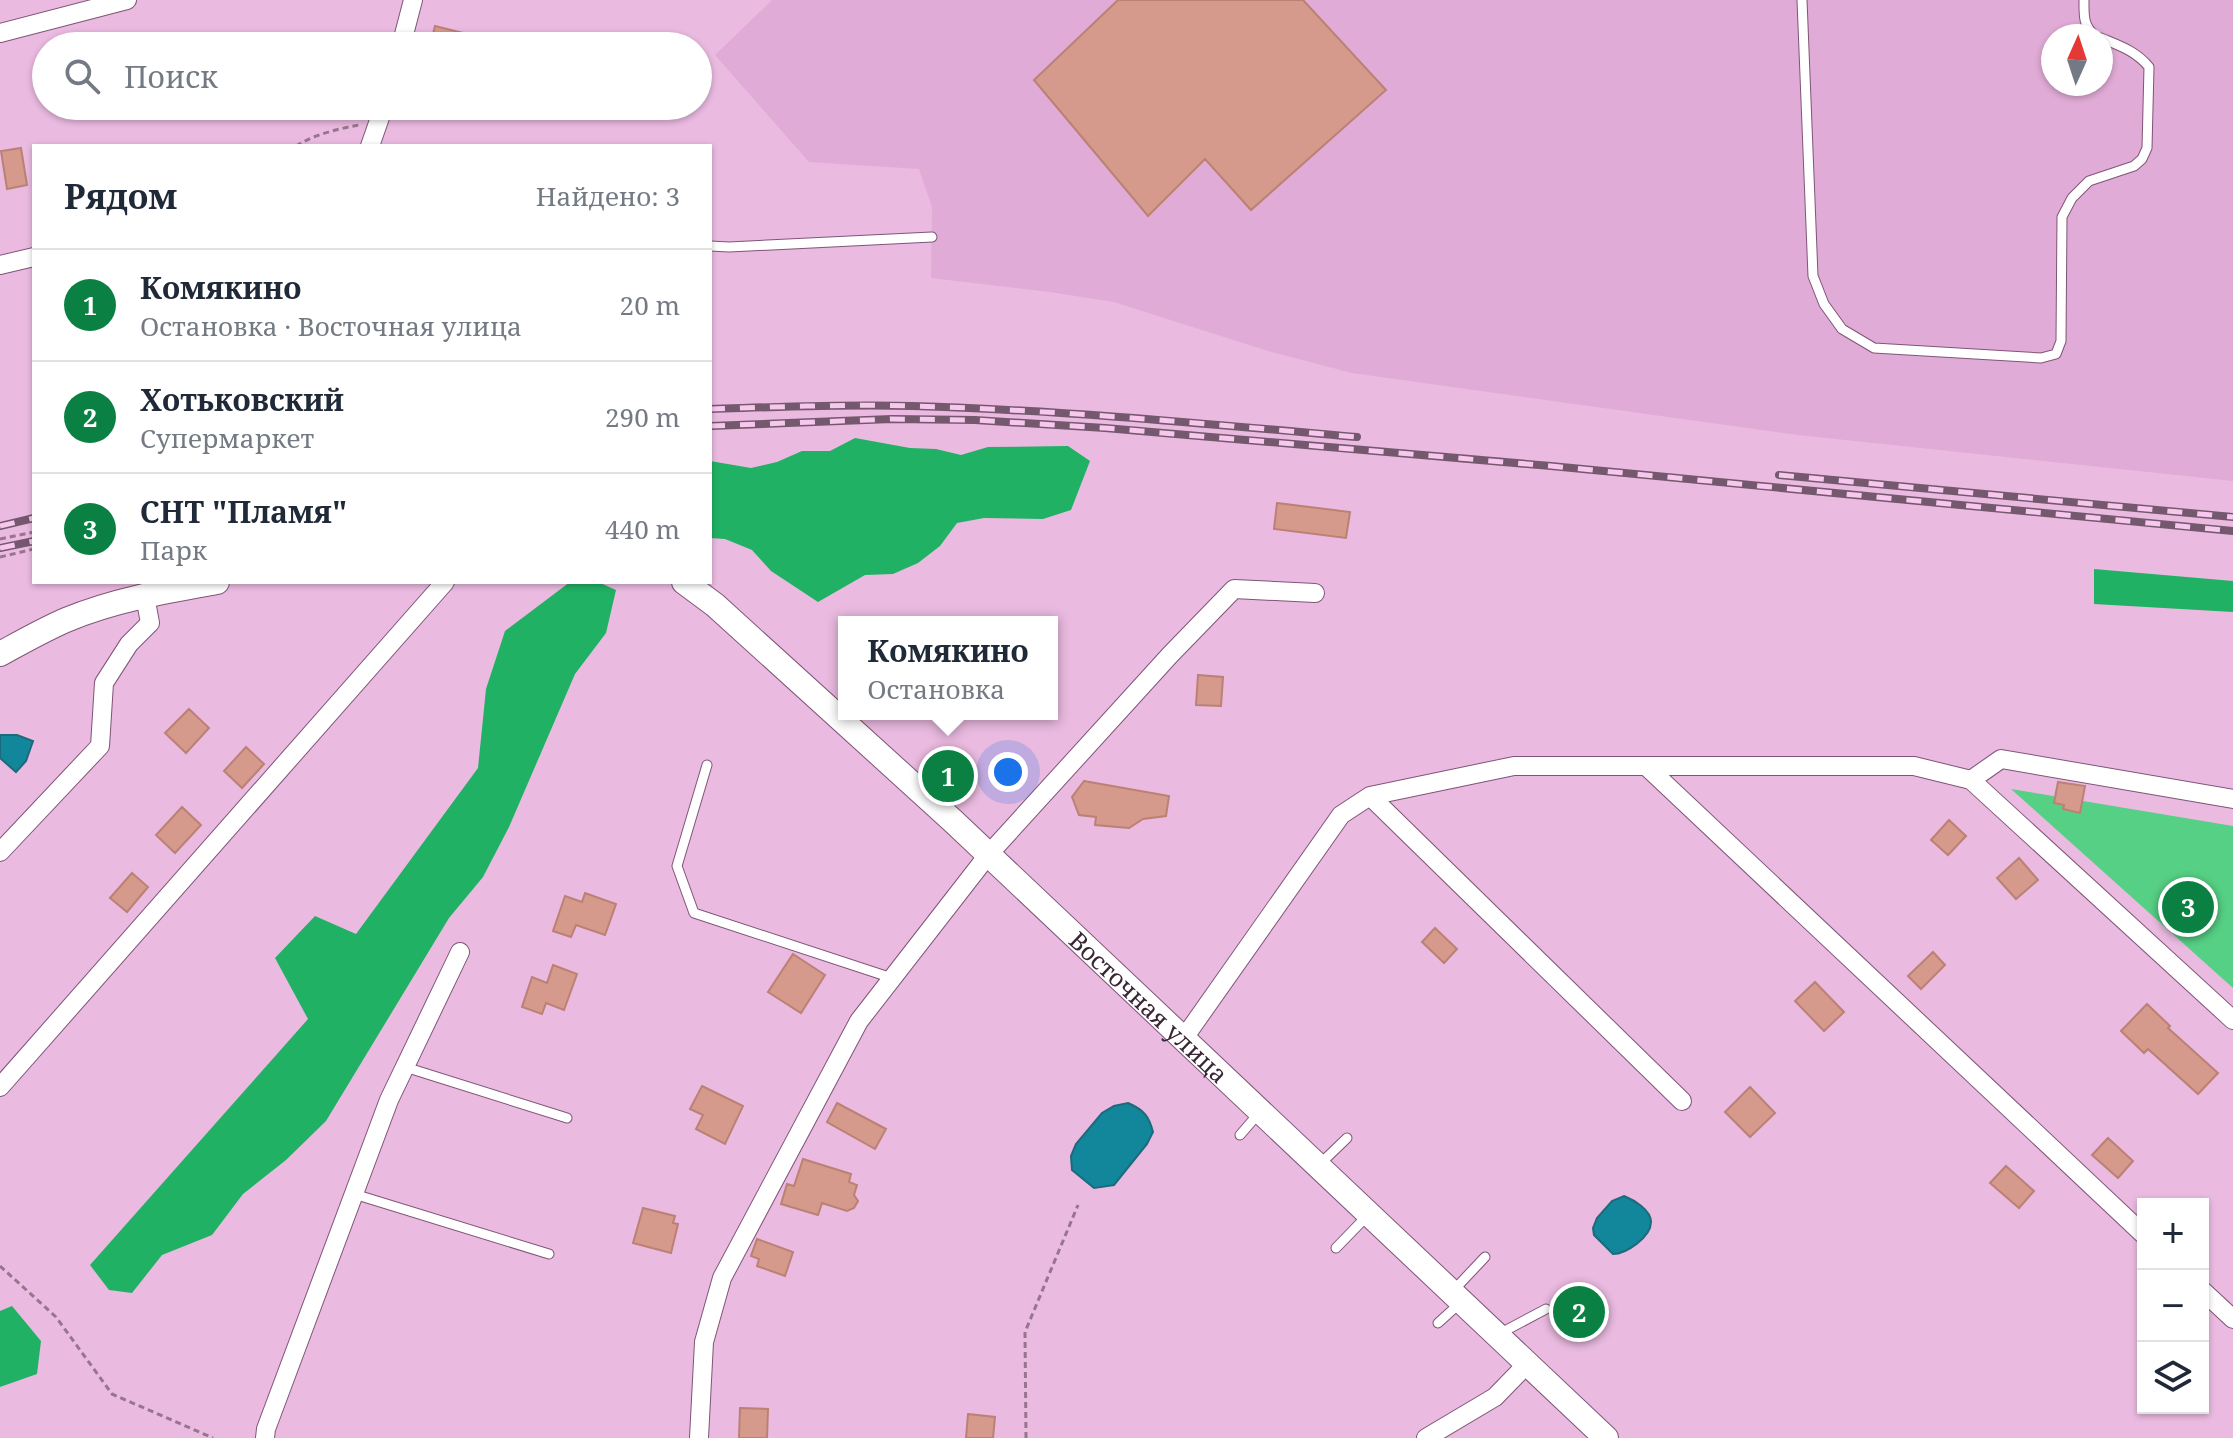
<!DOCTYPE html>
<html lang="ru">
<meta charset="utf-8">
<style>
:root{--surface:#fff;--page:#f2f2f3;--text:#1f2937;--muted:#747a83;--line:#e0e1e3;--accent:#0b8043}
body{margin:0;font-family:"Noto Serif",serif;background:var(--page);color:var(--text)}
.controls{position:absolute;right:24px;bottom:24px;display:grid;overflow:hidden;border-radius:0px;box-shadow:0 2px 6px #0004}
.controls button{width:72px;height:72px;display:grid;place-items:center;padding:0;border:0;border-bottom:2px solid var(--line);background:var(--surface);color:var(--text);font:40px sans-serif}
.compass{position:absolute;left:2041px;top:24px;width:72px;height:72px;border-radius:50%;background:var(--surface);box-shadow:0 2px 6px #0004;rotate:3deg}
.you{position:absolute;left:1008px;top:772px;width:28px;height:28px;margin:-20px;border:6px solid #fff;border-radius:50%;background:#1a73e8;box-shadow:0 0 0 12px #1a73e833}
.badge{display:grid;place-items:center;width:52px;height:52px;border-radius:50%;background:var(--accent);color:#fff;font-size:26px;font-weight:700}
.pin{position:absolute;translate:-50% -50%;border:4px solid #fff;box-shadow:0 2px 8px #0006}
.popup{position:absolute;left:838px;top:616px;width:220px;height:104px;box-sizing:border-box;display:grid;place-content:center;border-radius:0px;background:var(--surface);filter:drop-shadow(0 2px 6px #0005);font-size:26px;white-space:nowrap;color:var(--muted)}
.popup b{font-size:30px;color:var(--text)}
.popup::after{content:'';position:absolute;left:50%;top:100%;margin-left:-16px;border:16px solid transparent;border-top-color:var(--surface)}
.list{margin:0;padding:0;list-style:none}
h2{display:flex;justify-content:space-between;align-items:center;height:104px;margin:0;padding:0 32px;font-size:34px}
h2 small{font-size:26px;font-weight:400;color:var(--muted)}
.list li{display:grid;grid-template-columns:52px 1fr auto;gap:24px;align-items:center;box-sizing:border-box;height:112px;padding:0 32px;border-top:2px solid var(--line)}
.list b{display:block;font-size:30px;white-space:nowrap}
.list p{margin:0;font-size:26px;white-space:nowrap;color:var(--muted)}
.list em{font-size:26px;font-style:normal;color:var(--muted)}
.icon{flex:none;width:44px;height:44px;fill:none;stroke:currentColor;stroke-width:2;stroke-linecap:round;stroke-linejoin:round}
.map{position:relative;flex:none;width:2233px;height:1438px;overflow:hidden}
.search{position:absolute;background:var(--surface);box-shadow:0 2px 6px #0004;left:32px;top:32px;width:680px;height:88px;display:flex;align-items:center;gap:20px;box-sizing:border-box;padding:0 28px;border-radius:44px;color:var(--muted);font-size:30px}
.panel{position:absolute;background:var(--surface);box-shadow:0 2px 6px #0004;left:32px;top:144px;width:680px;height:440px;border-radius:0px}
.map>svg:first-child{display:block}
.built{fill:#e0abd6;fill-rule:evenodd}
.green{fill:#56d084}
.forest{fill:#20b164}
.water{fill:#12879b;stroke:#1d6a7c;stroke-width:2}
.building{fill:#d59a8c;stroke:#ba8174;stroke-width:2}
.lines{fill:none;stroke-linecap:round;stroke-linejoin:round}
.lane-casing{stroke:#7f5577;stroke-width:11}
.street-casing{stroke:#7f5577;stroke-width:20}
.secondary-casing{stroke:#7f5577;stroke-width:26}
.path{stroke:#97758f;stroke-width:3;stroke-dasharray:6 4;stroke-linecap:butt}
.lane{stroke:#fff;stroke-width:9}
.street{stroke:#fff;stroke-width:18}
.secondary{stroke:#fff;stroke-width:24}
.rail-casing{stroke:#74586e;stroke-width:8}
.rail{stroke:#f8c7ee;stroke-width:5;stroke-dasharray:15;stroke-linecap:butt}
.labels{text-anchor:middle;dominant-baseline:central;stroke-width:7;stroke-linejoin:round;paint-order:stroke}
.street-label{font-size:24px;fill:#382634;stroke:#f8c7ee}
</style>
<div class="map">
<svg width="2233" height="1438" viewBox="0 0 2233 1438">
<rect width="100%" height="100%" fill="#eabae0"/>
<!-- built -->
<path class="built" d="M 772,0 L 2233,0 L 2233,481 L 1798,435 L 1352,373 L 1268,351 L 1114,302 L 1050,292 L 931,278 L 932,207 L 919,169 L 809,162 L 715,55 ZM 2053,36 L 2101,36 L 2101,84 L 2053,84 Z"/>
<!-- green -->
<path class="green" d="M 2011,789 L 2233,826 L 2233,988 Z"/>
<!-- forest -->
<path class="forest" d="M 855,438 L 910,448 L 936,449 L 961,455 L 988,447 L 1068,446 L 1090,461 L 1071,510 L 1043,519 L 984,518 L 957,523 L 940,546 L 918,563 L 893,574 L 865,575 L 818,602 L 771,571 L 752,550 L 725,539 L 710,538 L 710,461 L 751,468 L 777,462 L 802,451 L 830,451 Z
M 2094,569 L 2233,581 L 2233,612 L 2094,604 Z
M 570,582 L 598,582 L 616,590 L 606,633 L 575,674 L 509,827 L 483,877 L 449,918 L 326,1121 L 286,1160 L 243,1194 L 212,1235 L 162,1255 L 132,1293 L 109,1290 L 90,1265 L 308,1019 L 275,958 L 315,916 L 356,934 L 478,768 L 486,689 L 505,631 Z
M 12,1306 L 41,1341 L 37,1374 L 0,1387 L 0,1311 Z"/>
<!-- water -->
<path class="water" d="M 0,735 L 17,735 L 33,741 L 26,761 L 16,772 L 0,758 Z
M 1128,1103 C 1144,1110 1149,1116 1153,1132 L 1147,1144 L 1114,1185 L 1094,1188 L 1072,1170 L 1071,1156 L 1076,1144 L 1102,1113 L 1114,1106 Z
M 1624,1196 C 1634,1200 1651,1210 1651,1222 C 1651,1237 1626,1254 1613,1254 L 1594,1235 L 1593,1228 L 1597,1218 L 1612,1201 Z"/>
<!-- building -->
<path class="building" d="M 1118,0 L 1303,0 L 1386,90 L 1251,210 L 1205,159 L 1148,216 L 1034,80 Z
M 435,26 L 463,33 L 460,46 L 430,46 Z
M 21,148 L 27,185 L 7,189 L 1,151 Z
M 1277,503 L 1350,512 L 1346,538 L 1274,529 Z
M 1198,675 L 1223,677 L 1221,706 L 1196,705 Z
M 189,709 L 209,728 L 186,753 L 165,733 Z
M 246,747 L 264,764 L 242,788 L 224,771 Z
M 1084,781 L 1169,796 L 1166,816 L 1143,819 L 1129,828 L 1095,825 L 1096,817 L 1079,815 L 1072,797 Z
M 2058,782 L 2085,786 L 2080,813 L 2063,809 L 2064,805 L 2054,803 Z
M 182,807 L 201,825 L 175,853 L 156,835 Z
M 1949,820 L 1966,836 L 1948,855 L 1931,840 Z
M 2019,858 L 2038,880 L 2016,899 L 1997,878 Z
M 132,873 L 148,887 L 127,912 L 110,898 Z
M 585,893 L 616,904 L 605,935 L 576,925 L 571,937 L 553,931 L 565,896 L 582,902 Z
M 1435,928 L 1457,949 L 1444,963 L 1422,942 Z
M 1933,952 L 1945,965 L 1921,989 L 1908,976 Z
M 793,954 L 825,975 L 801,1013 L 768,992 Z
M 553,965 L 577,974 L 564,1010 L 546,1003 L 542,1014 L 522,1007 L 532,977 L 547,983 Z
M 1815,982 L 1844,1012 L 1824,1031 L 1795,1001 Z
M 2147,1004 L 2170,1026 L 2168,1028 L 2218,1073 L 2198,1094 L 2148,1049 L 2144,1053 L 2121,1031 Z
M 702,1086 L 743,1106 L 725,1144 L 696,1129 L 703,1115 L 690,1109 Z
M 1750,1087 L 1775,1113 L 1750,1137 L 1725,1112 Z
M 837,1103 L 886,1129 L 875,1149 L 827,1122 Z
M 2108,1138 L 2133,1161 L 2118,1178 L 2092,1155 Z
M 803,1159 L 851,1174 L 849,1182 L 857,1185 L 854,1195 L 858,1201 L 854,1208 L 847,1211 L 822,1203 L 818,1215 L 781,1204 L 787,1184 L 794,1186 Z
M 2006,1166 L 2034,1191 L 2019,1208 L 1990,1183 Z
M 643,1208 L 675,1216 L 673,1223 L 678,1224 L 671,1253 L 633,1243 Z
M 757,1239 L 793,1252 L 785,1276 L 757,1266 L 759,1259 L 751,1256 Z
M 1578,1288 L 1597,1305 L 1583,1321 L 1563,1304 Z
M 740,1408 L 768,1409 L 767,1438 L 739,1438 Z
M 968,1414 L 995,1417 L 993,1438 L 966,1438 Z"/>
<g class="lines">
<defs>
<path id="lane" d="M 1802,0 L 1813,276 L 1824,304 L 1842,329 L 1874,348 L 2041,358 L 2056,354 L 2061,341 L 2062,217 L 2072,198 L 2089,181 L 2134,166 L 2142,159 L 2147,148 L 2149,67 C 2136,51 2120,46 2101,38
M 2084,0 C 2084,16 2083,25 2095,36
M 710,246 L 729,247 L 932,237
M 707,765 L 677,866 L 694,913 L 892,978
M 405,1067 L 567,1118
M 1240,1135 L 1259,1113
M 1319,1165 L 1347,1138
M 354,1194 L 549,1254
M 1336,1248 L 1367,1216
M 1453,1291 L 1485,1257
M 1438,1323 L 1459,1304
M 1499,1334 L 1546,1309"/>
<path id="street" d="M 0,33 L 127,0
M 401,46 L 413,0
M 370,146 L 384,106
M 0,265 L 34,257
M 1646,766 L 2143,1234
M 1971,780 L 2001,759 L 2233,799
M 1370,796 L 1682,1101
M 0,852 L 100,746 L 104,683 L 129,644 L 150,623 L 145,596
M 1184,1038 L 1341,815 L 1370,796 L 1514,766 L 1914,766 L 1971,780 L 2233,1020
M 0,1087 L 445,582
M 2203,1291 L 2233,1319
M 265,1438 L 266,1429 L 389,1100 L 460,952
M 699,1438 L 704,1342 L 722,1278 L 859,1021 L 988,855 L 1170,655 L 1234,589 L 1315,593
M 1426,1438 L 1495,1397 L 1528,1363"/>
<g id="secondary">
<path id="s1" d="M 684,582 L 715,605 L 953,821 L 1606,1438"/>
<path d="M 0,654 C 22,642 43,630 66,620 C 114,600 166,591 217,582"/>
</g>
</defs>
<!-- lane casing -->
<use href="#lane" class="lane-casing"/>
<!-- street casing -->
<use href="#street" class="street-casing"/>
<!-- secondary casing -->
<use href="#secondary" class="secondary-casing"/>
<!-- path -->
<path class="path" d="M 296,146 C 315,134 338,129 359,125
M 0,539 L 34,532
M 0,557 L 34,549
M 0,1266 L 56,1317 L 112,1394 L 213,1438
M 1026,1438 L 1025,1332 L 1078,1205"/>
<!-- lane -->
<use href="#lane" class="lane"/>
<!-- street -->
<use href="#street" class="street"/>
<!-- secondary -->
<use href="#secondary" class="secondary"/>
<defs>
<path id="rail" d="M 710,409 C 777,407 845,404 912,406 C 1060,410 1209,424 1357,437
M 710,426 L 892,419 L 975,420 L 1105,428 L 1551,466 L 2233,531
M 1779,475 L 2233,517
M 0,526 L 34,518
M 0,548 L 34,541"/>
</defs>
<!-- rail casing -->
<use href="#rail" class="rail-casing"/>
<!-- rail -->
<use href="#rail" class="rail"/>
</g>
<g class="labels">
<!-- street labels -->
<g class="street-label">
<text stroke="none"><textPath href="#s1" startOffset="630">Восточная улица</textPath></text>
</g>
</g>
</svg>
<div class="controls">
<button>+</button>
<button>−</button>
<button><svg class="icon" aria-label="layers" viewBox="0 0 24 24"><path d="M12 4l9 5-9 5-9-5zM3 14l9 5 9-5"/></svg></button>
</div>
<svg class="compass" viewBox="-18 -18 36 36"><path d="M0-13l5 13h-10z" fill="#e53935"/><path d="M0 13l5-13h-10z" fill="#747a83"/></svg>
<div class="you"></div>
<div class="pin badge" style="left:948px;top:776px">1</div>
<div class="popup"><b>Комякино</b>Остановка</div>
<div class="pin badge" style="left:1579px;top:1312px">2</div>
<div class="pin badge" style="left:2188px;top:907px">3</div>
<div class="search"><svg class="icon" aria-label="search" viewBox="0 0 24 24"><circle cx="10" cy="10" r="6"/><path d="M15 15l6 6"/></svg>Поиск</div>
<section class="panel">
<h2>Рядом<small>Найдено: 3</small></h2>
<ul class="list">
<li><span class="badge">1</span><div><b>Комякино</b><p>Остановка · Восточная улица</p></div><em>20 m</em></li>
<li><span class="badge">2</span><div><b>Хотьковский</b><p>Супермаркет</p></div><em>290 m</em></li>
<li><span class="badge">3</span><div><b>СНТ &quot;Пламя&quot;</b><p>Парк</p></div><em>440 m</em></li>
</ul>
</section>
</div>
